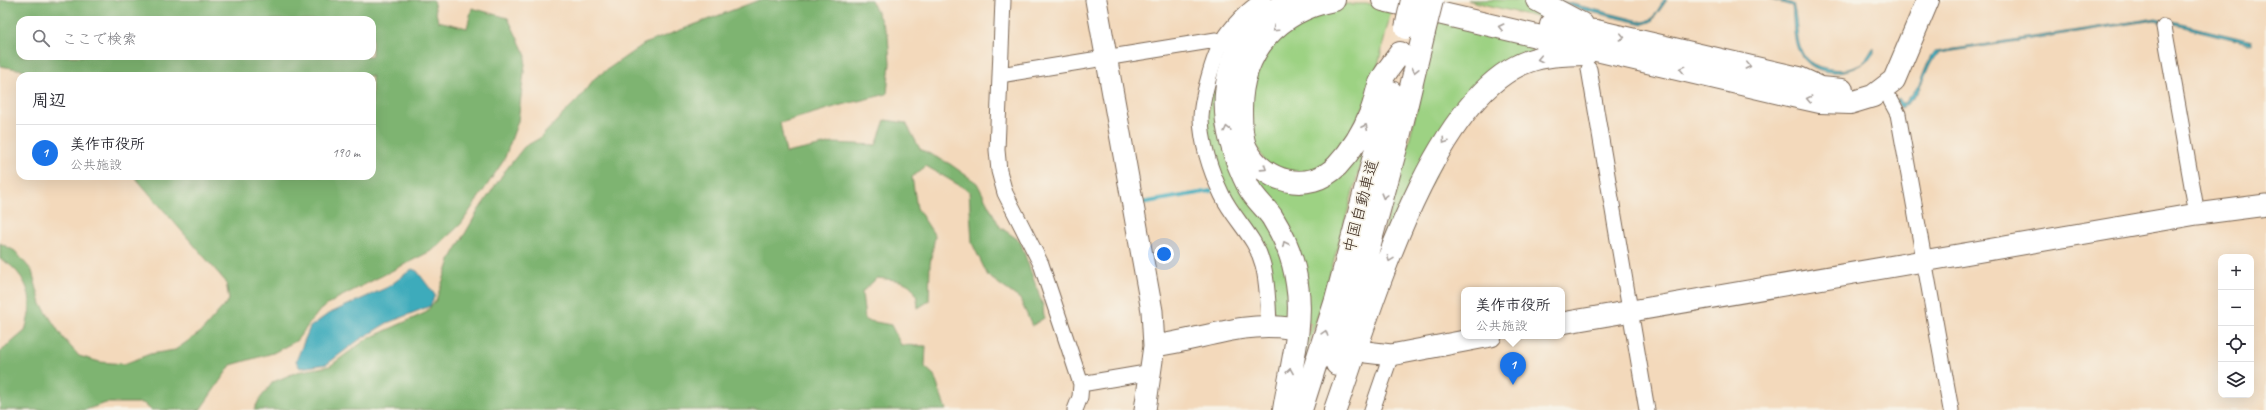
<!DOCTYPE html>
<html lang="ja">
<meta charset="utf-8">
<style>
:root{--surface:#fff;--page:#f7f7f7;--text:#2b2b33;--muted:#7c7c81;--line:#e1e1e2;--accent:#1a73e8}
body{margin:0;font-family:Caveat,"Klee One",sans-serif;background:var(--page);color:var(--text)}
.controls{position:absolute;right:12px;bottom:12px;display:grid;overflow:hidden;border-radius:8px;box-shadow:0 4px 16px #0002}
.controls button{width:36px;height:36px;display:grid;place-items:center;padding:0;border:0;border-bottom:1px solid var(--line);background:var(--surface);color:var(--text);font:20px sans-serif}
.you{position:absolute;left:1164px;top:254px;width:14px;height:14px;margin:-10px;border:3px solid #fff;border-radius:50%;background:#1a73e8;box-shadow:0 0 0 6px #1a73e833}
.badge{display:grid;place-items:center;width:26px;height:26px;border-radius:50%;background:var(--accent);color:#fff;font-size:13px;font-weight:700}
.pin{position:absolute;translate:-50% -33px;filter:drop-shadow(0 1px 2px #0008)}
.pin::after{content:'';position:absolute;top:21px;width:14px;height:12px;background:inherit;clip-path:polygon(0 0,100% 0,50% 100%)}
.popup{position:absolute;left:1461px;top:287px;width:104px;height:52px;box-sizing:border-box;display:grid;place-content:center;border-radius:8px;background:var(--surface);filter:drop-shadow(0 1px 3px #0005);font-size:13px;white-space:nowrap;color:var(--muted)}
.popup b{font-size:15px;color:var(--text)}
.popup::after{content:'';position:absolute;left:50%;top:100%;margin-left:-8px;border:8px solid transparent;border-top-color:var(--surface)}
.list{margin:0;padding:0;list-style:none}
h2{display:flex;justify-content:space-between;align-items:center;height:52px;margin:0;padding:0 16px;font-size:17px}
h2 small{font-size:13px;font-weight:400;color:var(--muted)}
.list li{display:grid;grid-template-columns:26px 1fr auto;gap:12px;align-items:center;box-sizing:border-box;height:56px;padding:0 16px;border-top:1px solid var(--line)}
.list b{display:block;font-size:15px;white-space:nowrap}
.list p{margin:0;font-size:13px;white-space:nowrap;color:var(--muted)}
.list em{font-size:13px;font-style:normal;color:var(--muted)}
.icon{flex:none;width:22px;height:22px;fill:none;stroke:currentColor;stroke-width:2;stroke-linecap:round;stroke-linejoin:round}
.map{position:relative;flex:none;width:2266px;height:410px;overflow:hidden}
.search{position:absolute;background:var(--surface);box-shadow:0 4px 16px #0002;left:16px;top:16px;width:360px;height:44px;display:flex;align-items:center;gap:10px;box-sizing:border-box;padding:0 14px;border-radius:12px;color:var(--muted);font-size:15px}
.panel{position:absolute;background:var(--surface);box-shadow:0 4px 16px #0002;left:16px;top:72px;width:360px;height:108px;border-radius:12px}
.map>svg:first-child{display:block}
.green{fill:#9dd283;stroke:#6c7e50}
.forest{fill:#7eb471;stroke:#5c6f48;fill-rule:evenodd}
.water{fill:#3dabbb;stroke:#3c6a6c}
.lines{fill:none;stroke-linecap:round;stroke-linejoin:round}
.stream{stroke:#3dabbb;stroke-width:4}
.secondary-tunnel{stroke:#ceb69c;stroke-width:21;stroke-dasharray:21 10;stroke-linecap:butt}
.street-casing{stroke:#7b6755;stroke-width:17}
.secondary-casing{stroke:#7b6755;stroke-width:23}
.highway-casing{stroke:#7b6755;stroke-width:24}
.street{stroke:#fff;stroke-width:15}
.secondary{stroke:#fff;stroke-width:21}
.highway{stroke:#fff;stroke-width:22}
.highway-bridge-casing{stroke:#7b6755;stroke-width:24;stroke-linecap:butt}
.highway-bridge{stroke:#fff;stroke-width:22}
.oneway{stroke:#a79f9a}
.labels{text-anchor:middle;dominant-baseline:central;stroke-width:3.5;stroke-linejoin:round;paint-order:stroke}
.street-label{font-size:16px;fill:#3b2a1e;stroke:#f7f3e8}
</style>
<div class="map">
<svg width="2266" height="410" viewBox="0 0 2266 410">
<rect width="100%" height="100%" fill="#f7f3e8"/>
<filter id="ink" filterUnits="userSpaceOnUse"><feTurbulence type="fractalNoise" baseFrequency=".025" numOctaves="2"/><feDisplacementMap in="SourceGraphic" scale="8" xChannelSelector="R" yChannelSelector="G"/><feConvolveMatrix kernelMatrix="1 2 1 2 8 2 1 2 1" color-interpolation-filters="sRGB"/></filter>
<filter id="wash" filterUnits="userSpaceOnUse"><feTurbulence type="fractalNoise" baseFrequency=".012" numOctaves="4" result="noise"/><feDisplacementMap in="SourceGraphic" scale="16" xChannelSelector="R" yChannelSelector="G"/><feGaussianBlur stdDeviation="0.9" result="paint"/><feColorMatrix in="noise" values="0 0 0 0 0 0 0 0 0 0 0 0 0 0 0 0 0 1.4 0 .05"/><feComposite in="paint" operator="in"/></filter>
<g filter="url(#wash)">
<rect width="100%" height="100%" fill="#f3d9bb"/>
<!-- green -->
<path class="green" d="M 1467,0 L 1528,0 L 1564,24 Z
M 1342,4 L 1372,4 L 1392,7 L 1372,90 L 1340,153 L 1307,175 L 1266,164 L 1245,124 L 1244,93 L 1272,37 Z
M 1439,17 L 1568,48 L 1476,90 L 1356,335 L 1408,145 Z
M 1230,39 L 1220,86 L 1284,257 L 1292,318 L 1274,316 L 1269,277 L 1228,197 L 1206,134 L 1211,84 Z
M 1368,138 L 1324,296 L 1302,366 L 1304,311 L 1246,164 L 1282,188 Z"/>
<!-- forest -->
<path class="forest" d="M 0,0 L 433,0 L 438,21 L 467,28 L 472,8 L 508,18 L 526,56 L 518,121 L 504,160 L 461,224 L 433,250 L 338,298 L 320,310 L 296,341 L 273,353 L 231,365 L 200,410 L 151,410 L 143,403 L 106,403 L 85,410 L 0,410 L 0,352 L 25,331 C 27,323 30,313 30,304 C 30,285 16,266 0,259 L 0,243 L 15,251 L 32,271 L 41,304 L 63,338 L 79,356 L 100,362 L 124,364 L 150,354 L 175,350 L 201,332 L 229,300 L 226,282 L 134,176 L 372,176 L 372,76 L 36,76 L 30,71 L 0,66 ZM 20,20 L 372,20 L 372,56 L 20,56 Z
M 759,0 L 871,0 L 888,35 L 890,63 L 887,94 L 838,106 L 780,123 L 786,153 L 833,143 L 876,145 L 885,120 L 906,123 L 920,149 L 950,164 L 977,183 L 1000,227 L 1020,241 L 1043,306 L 1044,318 L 1032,326 L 1020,299 L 988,276 L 972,243 L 969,191 L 926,166 L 912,177 L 917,208 L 935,236 L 930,264 L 929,301 L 918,308 C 917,279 901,281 877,278 L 862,292 L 865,320 L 891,325 L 901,345 L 926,346 L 925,367 L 934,375 L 946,410 L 254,410 L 259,400 L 273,382 L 297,372 L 330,366 L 367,339 L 425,313 L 436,300 L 451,258 L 478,211 L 505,171 L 524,147 L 540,138 L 579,98 L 595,78 L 644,44 Z"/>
<!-- water -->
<path class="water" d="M 1557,0 L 1644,22 L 1653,18 L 1664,0 L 1667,0 L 1652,21 L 1644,24 L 1578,9 Z
M 1771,0 L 1780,0 L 1793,4 C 1801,29 1790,61 1825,68 C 1836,70 1846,71 1856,66 C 1868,61 1871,49 1874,47 L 1874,53 C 1857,75 1818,81 1801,55 C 1792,42 1794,21 1792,6 Z
M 2156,18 L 2252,41 L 2252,44 L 2155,20 L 1940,53 C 1924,60 1926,97 1900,108 L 1896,100 L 1899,98 L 1902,103 L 1905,103 L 1919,85 L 1931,55 L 1935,52 Z
M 412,269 L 417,271 L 435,295 L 430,306 L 387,323 L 359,340 L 327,364 L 300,368 L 296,361 L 310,327 L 328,314 L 388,287 Z"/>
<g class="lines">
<!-- stream -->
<path class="stream" d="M 1141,203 L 1211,191"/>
</g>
</g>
<g filter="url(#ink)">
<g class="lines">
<!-- secondary-tunnel -->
<path class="secondary-tunnel" d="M 1289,328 L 1340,344"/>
<defs>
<path id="street" d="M 1003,0 L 997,150 L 999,171 L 1005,193 L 1041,264 L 1081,384 L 1080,397 L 1075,410
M 1263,0 C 1248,9 1232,26 1223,41 C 1213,56 1201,102 1201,119 C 1202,145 1211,172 1222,195 C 1234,220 1256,237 1263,265 C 1268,284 1268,306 1269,325
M 2164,27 L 2197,214
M 1589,69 L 1647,410
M 1000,75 L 1216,40 L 1222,42
M 1891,101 L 1898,114 L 1951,410
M 1081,384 L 1152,372
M 1372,410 L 1391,355"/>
<path id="secondary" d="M 1096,0 L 1152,311 L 1154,346 L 1145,410
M 1562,323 L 2197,214 L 2266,205
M 1154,346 C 1201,340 1241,321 1289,328
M 1366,352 L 1391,355 L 1491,336"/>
<path id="highway" d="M 1334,0 C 1278,11 1241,51 1241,109 C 1241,121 1241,137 1246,148 C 1263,183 1309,194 1337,166 C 1352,150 1363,132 1371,112 C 1375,103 1376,92 1380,83 C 1385,72 1394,62 1400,53
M 1383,0 L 1793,96 L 1820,102 L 1850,103 L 1873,96 L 1894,80 L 1928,0
M 1537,0 L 1582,24
M 1551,25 L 1565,29 L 1596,31 L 1799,78 L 1821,88 L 1842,90
M 1337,364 L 1399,137 L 1424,32
M 1284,410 C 1290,370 1304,325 1297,284 C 1294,261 1284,236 1272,217 C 1265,207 1255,199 1249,188 C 1219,129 1211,62 1267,15 C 1274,9 1283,5 1290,0
M 1301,410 L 1336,300 L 1391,92
M 1335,410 C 1368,318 1430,95 1529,61 C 1546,55 1568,54 1586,54"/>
</defs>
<!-- street casing -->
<use href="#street" class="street-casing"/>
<!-- secondary casing -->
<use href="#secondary" class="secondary-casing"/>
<!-- highway casing -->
<use href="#highway" class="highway-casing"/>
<!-- street -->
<use href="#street" class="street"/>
<!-- secondary -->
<use href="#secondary" class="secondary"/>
<!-- highway -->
<use href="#highway" class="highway"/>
<defs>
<path id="highway-bridge" d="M 1406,28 L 1412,0
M 1424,32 L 1432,0"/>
</defs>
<!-- highway-bridge casing -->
<use href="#highway-bridge" class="highway-bridge-casing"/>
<!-- highway-bridge -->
<use href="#highway-bridge" class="highway-bridge"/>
</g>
<!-- one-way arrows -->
<defs><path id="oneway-chevron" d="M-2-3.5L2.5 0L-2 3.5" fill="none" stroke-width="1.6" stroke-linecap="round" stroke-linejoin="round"/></defs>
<g class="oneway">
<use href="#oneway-chevron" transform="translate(1501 27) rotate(-167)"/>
<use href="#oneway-chevron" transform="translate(1275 29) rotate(137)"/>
<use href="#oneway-chevron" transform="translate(1622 37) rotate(13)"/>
<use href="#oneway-chevron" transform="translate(1540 59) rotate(168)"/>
<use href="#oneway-chevron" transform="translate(1748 66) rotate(13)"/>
<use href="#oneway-chevron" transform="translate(1682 69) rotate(-167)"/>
<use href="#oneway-chevron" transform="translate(1415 70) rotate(103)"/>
<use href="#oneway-chevron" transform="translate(1809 99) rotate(-168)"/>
<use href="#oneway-chevron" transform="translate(1365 127) rotate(-65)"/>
<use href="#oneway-chevron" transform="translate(1227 129) rotate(-103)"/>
<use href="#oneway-chevron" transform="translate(1445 141) rotate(124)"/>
<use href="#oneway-chevron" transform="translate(1264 168) rotate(33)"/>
<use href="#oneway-chevron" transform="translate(1384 196) rotate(105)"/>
<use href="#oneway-chevron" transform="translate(1285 244) rotate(-116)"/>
<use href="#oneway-chevron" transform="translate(1390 259) rotate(111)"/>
<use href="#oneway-chevron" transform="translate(1325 333) rotate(-72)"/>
<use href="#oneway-chevron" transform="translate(1290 371) rotate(-81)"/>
</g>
</g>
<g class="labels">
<!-- street labels -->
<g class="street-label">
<text transform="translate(1361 206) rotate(-75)">中国自動車道</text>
</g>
</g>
</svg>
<div class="controls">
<button>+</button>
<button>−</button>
<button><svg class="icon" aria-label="locate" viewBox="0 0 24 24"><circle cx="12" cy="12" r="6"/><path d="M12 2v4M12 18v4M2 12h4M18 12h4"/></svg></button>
<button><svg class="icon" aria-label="layers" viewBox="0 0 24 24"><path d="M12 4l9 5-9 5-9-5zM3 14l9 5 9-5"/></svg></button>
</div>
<div class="you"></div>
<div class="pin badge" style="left:1513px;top:385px">1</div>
<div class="popup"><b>美作市役所</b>公共施設</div>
<div class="search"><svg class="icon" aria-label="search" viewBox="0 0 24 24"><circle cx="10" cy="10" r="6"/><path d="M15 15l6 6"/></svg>ここで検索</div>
<section class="panel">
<h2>周辺<small></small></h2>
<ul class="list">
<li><span class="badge">1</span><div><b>美作市役所</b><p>公共施設</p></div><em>190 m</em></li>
</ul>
</section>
</div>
